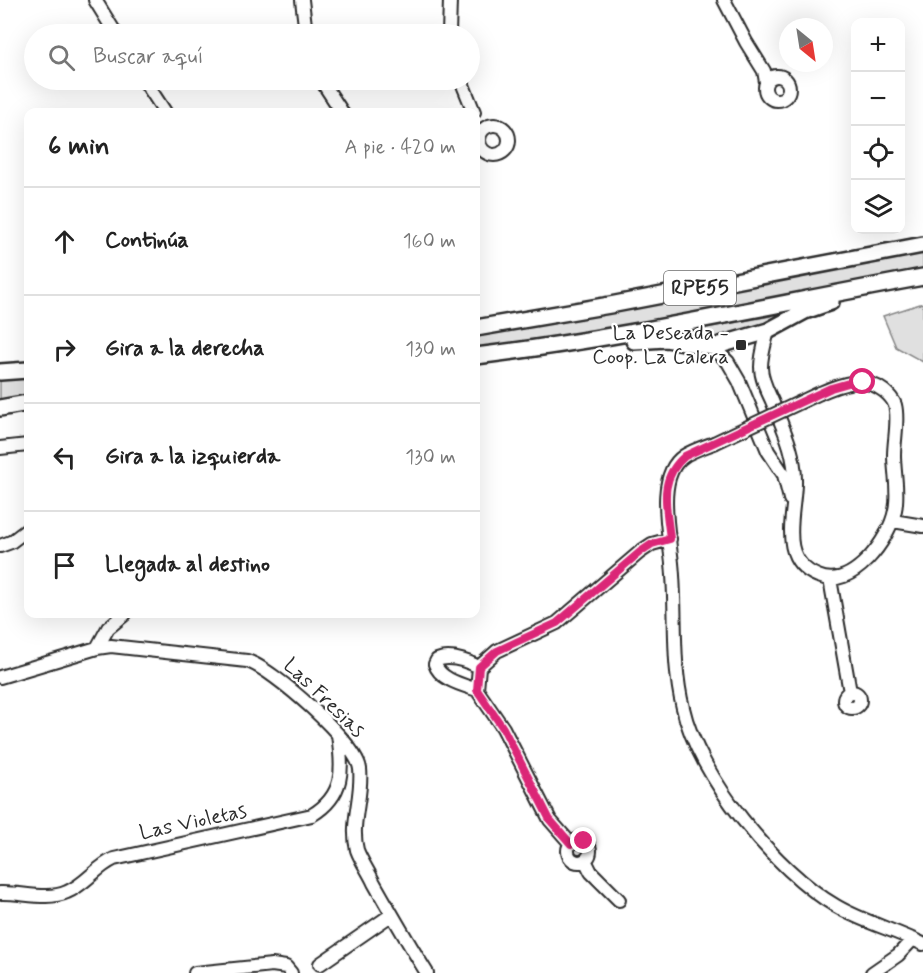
<!DOCTYPE html>
<html lang="es">
<meta charset="utf-8">
<style>
:root{--surface:#fff;--page:#f2f2f2;--text:#222;--muted:#767676;--line:#e0e0e0}
body{margin:0;font-family:Mynerve,sans-serif;background:var(--page);color:var(--text)}
.controls{position:absolute;right:18px;top:18px;display:grid;overflow:hidden;border-radius:12px;box-shadow:0 6px 24px #0002}
.controls button{width:54px;height:54px;display:grid;place-items:center;padding:0;border:0;border-bottom:2px solid var(--line);background:var(--surface);color:var(--text);font:30px sans-serif}
.compass{position:absolute;left:779px;top:18px;width:54px;height:54px;border-radius:50%;background:var(--surface);box-shadow:0 6px 24px #0002;rotate:150deg}
.stop{position:absolute;width:18px;height:18px;margin:-14px;border:4px solid #db2777;border-radius:50%;background:#fff}
.stop.end{background:#db2777;border-color:#fff;box-shadow:0 2px 6px #0008}
.list{margin:0;padding:0;list-style:none}
h2{display:flex;justify-content:space-between;align-items:center;height:78px;margin:0;padding:0 24px;font-size:26px}
h2 small{font-size:20px;font-weight:400;color:var(--muted)}
.list li{display:grid;grid-template-columns:39px 1fr auto;gap:18px;align-items:center;box-sizing:border-box;height:108px;padding:0 24px;border-top:2px solid var(--line)}
.list b{display:block;font-size:22px;white-space:nowrap}
.list em{font-size:20px;font-style:normal;color:var(--muted)}
.icon{flex:none;width:33px;height:33px;fill:none;stroke:currentColor;stroke-width:2;stroke-linecap:round;stroke-linejoin:round}
.map{position:relative;flex:none;width:923px;height:973px;overflow:hidden}
.search{position:absolute;background:var(--surface);box-shadow:0 6px 24px #0002;left:24px;top:24px;width:456px;height:66px;display:flex;align-items:center;gap:15px;box-sizing:border-box;padding:0 21px;border-radius:33px;color:var(--muted);font-size:22px}
.panel{position:absolute;background:var(--surface);box-shadow:0 6px 24px #0002;left:24px;top:108px;width:456px;height:510px;border-radius:12px}
.map>svg:first-child{display:block}
.green{fill:#e0e0e0;stroke:#868686;stroke-width:1.5}
.lines{fill:none;stroke-linecap:round;stroke-linejoin:round}
.minor-casing{stroke:#2b2b2b;stroke-width:16}
.major-casing{stroke:#2b2b2b;stroke-width:20}
.minor{stroke:#fff;stroke-width:12}
.major{stroke:#fff;stroke-width:15}
.minor-bridge-casing{stroke:#2b2b2b;stroke-width:16;stroke-linecap:butt}
.minor-bridge{stroke:#fff;stroke-width:12}
.route{stroke:#db2777;stroke-width:8}
.poi-dot{fill:#2b2b2b;stroke:#fff;stroke-width:2}
.labels{text-anchor:middle;dominant-baseline:central;stroke-width:4.5;stroke-linejoin:round;paint-order:stroke}
.shield{fill:#fff;stroke:#6b6b6b;stroke-width:1.5}
.shield-label{font-size:20px;font-weight:bold;fill:#2b2b2b}
.poi-label{font-size:21px;fill:#2b2b2b;stroke:#fff;text-anchor:end}
.street-label{font-size:21px;fill:#2b2b2b;stroke:#fff}
</style>
<div class="map">
<svg width="923" height="973" viewBox="0 0 923 973">
<rect width="100%" height="100%" fill="#fff"/>
<filter id="ink" filterUnits="userSpaceOnUse"><feTurbulence type="fractalNoise" baseFrequency=".0167" numOctaves="2"/><feDisplacementMap in="SourceGraphic" scale="12" xChannelSelector="R" yChannelSelector="G"/><feConvolveMatrix kernelMatrix="1 2 1 2 8 2 1 2 1" color-interpolation-filters="sRGB"/></filter>
<g filter="url(#ink)">
<!-- green -->
<path class="green" d="M 923,252 L 923,270 L 651,323 L 476,350 L 476,335 L 600,314 Z
M 923,303 L 923,362 L 896,347 L 883,316 Z
M 787,313 L 767,324 L 713,339 L 682,334 L 684,332 Z
M 28,376 L 28,397 L 0,401 L 0,379 Z"/>
<g class="lines">
<defs>
<path id="minor" d="M 95,0 L 116,34
M 302,0 L 306,34
M 724,0 L 746,42 L 764,71 L 766,82
M 449,34 L 450,0
M765 88a12 12 0 1 1 24 0a12 12 0 1 1-24 0Z
M 144,80 L 165,112
M 321,80 L 342,112
M 461,80 L 474,112
M479 140a15 15 0 1 1 30 0a15 15 0 1 1-30 0Z
M 768,331 C 765,343 761,355 761,367 C 761,379 767,390 772,401 C 783,428 796,453 795,484 C 794,517 778,560 818,576 C 852,591 890,539 895,510 C 899,492 894,473 894,455 C 894,440 899,420 895,405 C 893,399 889,395 884,391 C 864,375 841,384 820,393
M 713,347 L 728,362 L 739,381 L 768,451 L 784,475 L 790,499
M 714,443 C 704,447 693,450 684,456 C 655,475 669,533 672,563 C 677,611 671,660 683,708 C 698,776 776,871 836,906 C 863,922 895,930 923,944
M 0,448 L 28,445
M 893,521 L 923,526
M 0,546 L 11,542 L 28,529
M 830,579 L 850,692
M 97,648 L 108,628 L 125,614
M 0,677 L 97,648 L 111,646 L 247,661 C 272,668 357,743 360,769 C 363,796 350,823 357,850 C 361,861 369,872 374,883 C 391,913 408,943 427,973
M 477,690 C 463,685 440,680 435,664 L 437,660 C 450,655 467,661 479,667
M844 700a8 8 0 1 1 16 0a8 8 0 1 1-16 0Z
M568 851a11 11 0 1 1 22 0a11 11 0 1 1-22 0Z
M 571,844 L 550,820 L 503,728 L 477,690 L 479,667 L 497,651 L 557,623 L 640,552 L 652,544 L 670,539
M 585,860 L 591,872 L 619,900
M 0,893 C 21,892 47,901 67,892 C 85,885 96,867 114,859 L 312,815 C 345,795 343,769 338,735
M 320,964 L 391,915
M 195,973 L 272,965 L 286,967 L 291,973
M 872,973 L 898,955 L 913,939"/>
<path id="major" d="M 476,328 L 610,305 L 923,245
M 634,341 L 666,339 L 713,347 L 768,331 L 805,311 L 831,302
M 476,356 C 626,338 774,304 923,277
M 0,372 L 28,370
M 0,408 L 28,403"/>
</defs>
<!-- minor casing -->
<use href="#minor" class="minor-casing"/>
<!-- major casing -->
<use href="#major" class="major-casing"/>
<!-- minor -->
<use href="#minor" class="minor"/>
<!-- major -->
<use href="#major" class="major"/>
<defs>
<path id="minor-bridge" d="M 714,443 L 820,393"/>
</defs>
<!-- minor-bridge casing -->
<use href="#minor-bridge" class="minor-bridge-casing"/>
<!-- minor-bridge -->
<use href="#minor-bridge" class="minor-bridge"/>
</g>
</g>
<g class="lines" filter="url(#ink)">
<!-- route -->
<path class="route" d="M 584,841 L 577,841 L 571,844 L 550,820 L 503,728 L 477,690 L 479,667 L 497,651 L 557,623 L 640,552 L 652,544 L 670,539 C 667,507 657,480 685,456 L 831,388 L 852,382 L 863,382"/>
</g>
<!-- markers -->
<rect class="poi-dot" x="735" y="339" width="12" height="12" rx="3"/>
<g class="labels">
<!-- shield labels -->
<rect class="shield" x="664" y="271" width="72" height="34" rx="4.5"/>
<g class="shield-label">
<text x="700" y="288">RPE55</text>
</g>
<!-- poi labels -->
<g class="poi-label">
<text x="729" y="333">La Deseada -<tspan x="729" dy="24">Coop. La Calera</tspan></text>
</g>
<!-- street labels -->
<g class="street-label">
<text transform="translate(324 698) rotate(44)">Las Fresias</text>
<text transform="translate(193 822) rotate(-12)">Las Violetas</text>
</g>
</g>
</svg>
<div class="controls">
<button>+</button>
<button>−</button>
<button><svg class="icon" aria-label="locate" viewBox="0 0 24 24"><circle cx="12" cy="12" r="6"/><path d="M12 2v4M12 18v4M2 12h4M18 12h4"/></svg></button>
<button><svg class="icon" aria-label="layers" viewBox="0 0 24 24"><path d="M12 4l9 5-9 5-9-5zM3 14l9 5 9-5"/></svg></button>
</div>
<svg class="compass" viewBox="-18 -18 36 36"><path d="M0-13l5 13h-10z" fill="#e53935"/><path d="M0 13l5-13h-10z" fill="#767676"/></svg>
<div class="stop" style="left:863px;top:382px"></div>
<div class="stop end" style="left:584px;top:841px"></div>
<div class="search"><svg class="icon" aria-label="search" viewBox="0 0 24 24"><circle cx="10" cy="10" r="6"/><path d="M15 15l6 6"/></svg>Buscar aquí</div>
<section class="panel">
<h2>6 min<small>A pie · 420 m</small></h2>
<ul class="list">
<li><svg class="icon" aria-label="ahead" viewBox="0 0 24 24"><path d="M12 20V5M6 11l6-6 6 6"/></svg><div><b>Continúa</b></div><em>160 m</em></li>
<li><svg class="icon" aria-label="right" viewBox="0 0 24 24"><path d="M7 20v-9h11M14 6l5 5-5 5"/></svg><div><b>Gira a la derecha</b></div><em>130 m</em></li>
<li><svg class="icon" aria-label="left" viewBox="0 0 24 24"><path d="M17 20v-9H6M10 6l-5 5 5 5"/></svg><div><b>Gira a la izquierda</b></div><em>130 m</em></li>
<li><svg class="icon" aria-label="arrive" viewBox="0 0 24 24"><path d="M6 21V4h12l-3 4 3 4H6"/></svg><div><b>Llegada al destino</b></div></li>
</ul>
</section>
</div>
